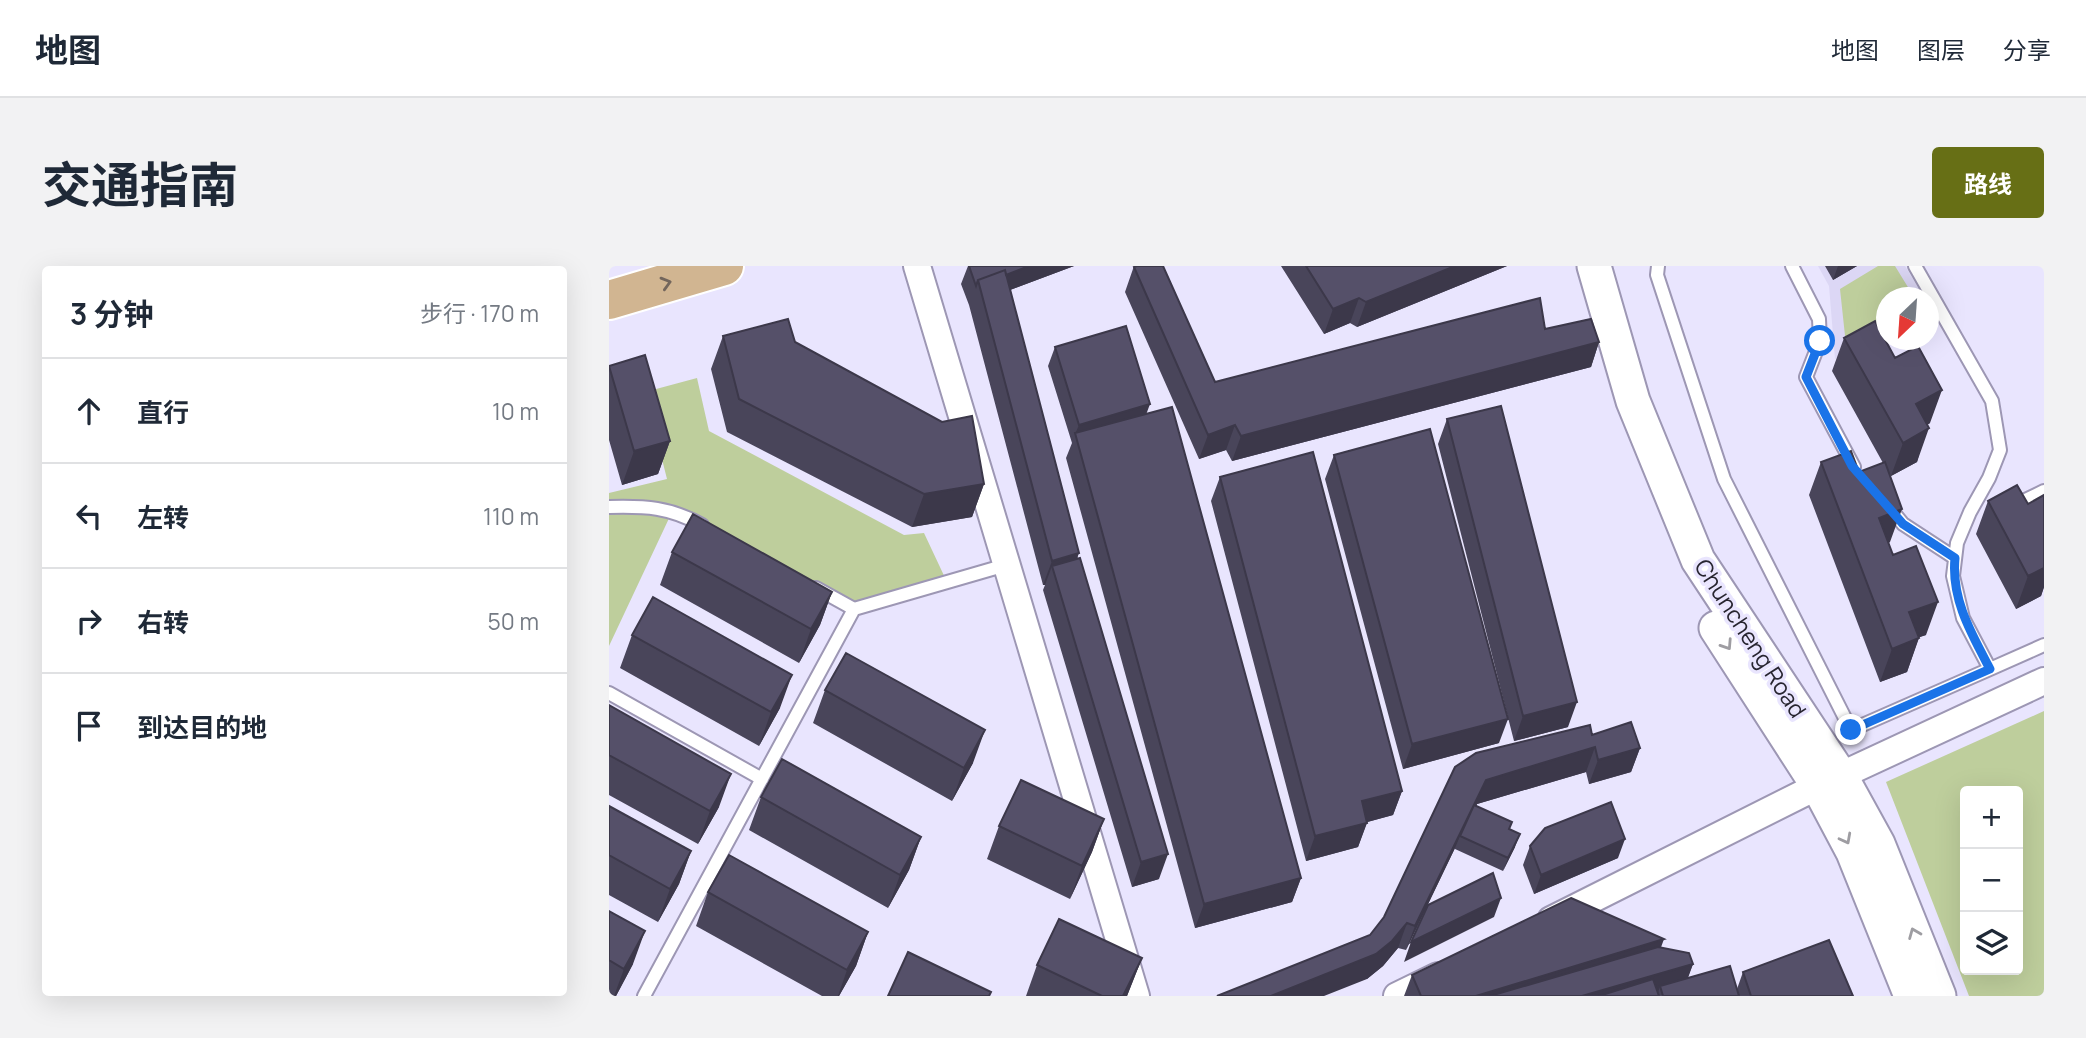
<!DOCTYPE html>
<html lang="zh">
<meta charset="utf-8">
<style>
:root{--surface:#fff;--page:#f2f2f3;--text:#1f2937;--muted:#747a83;--line:#e0e1e3;--accent:#676f15}
body{margin:0;font-family:Manrope,"Noto Sans SC",sans-serif;background:var(--page);color:var(--text)}
.controls{position:absolute;right:21px;bottom:21px;display:grid;overflow:hidden;border-radius:7px;box-shadow:0 7px 28px #0002}
.controls button{width:63px;height:63px;display:grid;place-items:center;padding:0;border:0;border-bottom:2px solid var(--line);background:var(--surface);color:var(--text);font:35px sans-serif}
.compass{position:absolute;left:1267px;top:21px;width:63px;height:63px;border-radius:50%;background:var(--surface);box-shadow:0 7px 28px #0002;rotate:205deg}
.stop{position:absolute;width:21px;height:21px;margin:-16px;border:5px solid #1a73e8;border-radius:50%;background:#fff}
.stop.end{background:#1a73e8;border-color:#fff;box-shadow:0 2px 7px #0008}
.list{margin:0;padding:0;list-style:none}
h2{display:flex;justify-content:space-between;align-items:center;height:91px;margin:0;padding:0 28px;font-size:30px}
h2 small{font-size:23px;font-weight:400;color:var(--muted)}
.list li{display:grid;grid-template-columns:46px 1fr auto;gap:21px;align-items:center;box-sizing:border-box;height:105px;padding:0 28px;border-top:2px solid var(--line)}
.list b{display:block;font-size:26px;white-space:nowrap}
.list em{font-size:23px;font-style:normal;color:var(--muted)}
.icon{flex:none;width:38px;height:38px;fill:none;stroke:currentColor;stroke-width:2;stroke-linecap:round;stroke-linejoin:round}
.map{position:relative;flex:none;width:1435px;height:730px;overflow:hidden;border-radius:7px}
header{display:flex;align-items:center;gap:42px;box-sizing:border-box;height:98px;padding:0 35px;background:var(--surface);border-bottom:2px solid var(--line)}
header strong{font-size:33px}
nav{display:flex;gap:38px;margin-inline-start:auto;font-size:24px}
.intro{display:flex;align-items:center;justify-content:space-between;box-sizing:border-box;height:168px;padding:0 42px}
h1{margin:0;font-size:49px}
.button{padding:18px 32px;border-radius:7px;background:var(--accent);color:#fff;font-size:24px;font-weight:700}
main{display:flex;gap:42px;padding:0 42px}
aside{flex:1;background:var(--surface);border-radius:7px;box-shadow:0 7px 28px #0002}
.map>svg:first-child{display:block}
.built{fill:#dcd7f5}
.green{fill:#bece9c;fill-rule:evenodd}
.lines{fill:none;stroke-linecap:round;stroke-linejoin:round}
.service-casing{stroke:#9d97b4;stroke-width:16}
.minor-casing{stroke:#9d97b4;stroke-width:30}
.tertiary-casing{stroke:#9d97b4;stroke-width:37}
.primary-casing{stroke:#fff;stroke-width:42}
.service{stroke:#fff;stroke-width:12}
.minor{stroke:#fff;stroke-width:26}
.tertiary{stroke:#fff;stroke-width:33}
.primary{stroke:#d1b591;stroke-width:38}
.wall{fill:#49455a}
.shaded-wall{fill:#3c384a}
.building{fill:#555069;stroke:#3c384a;stroke-width:2}
.oneway{stroke:#73665c}
.oneway2{stroke:#9e9da2}
.route{stroke:#1a73e8;stroke-width:9}
.labels{text-anchor:middle;dominant-baseline:central;stroke-width:7;stroke-linejoin:round;paint-order:stroke}
.street-label{font-size:23px;fill:#272530;stroke:#e9e5fe}
</style>
<header>
<strong>地图</strong>
<nav><a>地图</a><a>图层</a><a>分享</a></nav>
</header>
<div class="intro"><h1>交通指南</h1><a class="button">路线</a></div>
<main>
<aside>
<h2>3 分钟<small>步行 · 170 m</small></h2>
<ul class="list">
<li><svg class="icon" aria-label="ahead" viewBox="0 0 24 24"><path d="M12 20V5M6 11l6-6 6 6"/></svg><div><b>直行</b></div><em>10 m</em></li>
<li><svg class="icon" aria-label="left" viewBox="0 0 24 24"><path d="M17 20v-9H6M10 6l-5 5 5 5"/></svg><div><b>左转</b></div><em>110 m</em></li>
<li><svg class="icon" aria-label="right" viewBox="0 0 24 24"><path d="M7 20v-9h11M14 6l5 5-5 5"/></svg><div><b>右转</b></div><em>50 m</em></li>
<li><svg class="icon" aria-label="arrive" viewBox="0 0 24 24"><path d="M6 21V4h12l-3 4 3 4H6"/></svg><div><b>到达目的地</b></div></li>
</ul>
</aside>
<div class="map">
<svg width="1435" height="730" viewBox="0 0 1435 730">
<rect width="100%" height="100%" fill="#e9e5fe"/>
<!-- built -->
<path class="built" d="M 1209,0 L 1296,0 L 1315,31 L 1278,32 L 1277,63 L 1226,93 L 1220,20 Z"/>
<!-- green -->
<path class="green" d="M 1269,0 L 1286,0 L 1305,31 L 1278,32 L 1277,54 L 1237,79 L 1231,23 Z
M 88,112 L 100,165 L 295,269 L 315,267 L 338,316 L 245,343 L 63,246 L 0,380 L 0,227 L 58,213 L 36,126 Z
M 1435,445 L 1435,730 L 1360,730 L 1277,516 ZM 1409,525 L 1409,704 L 1356,704 L 1356,525 Z"/>
<g class="lines">
<defs>
<path id="service" d="M 1049,0 L 1048,9 L 1115,213 L 1242,464 L 1381,403 L 1354,352 L 1344,310 L 1348,277 L 1361,246 L 1380,212 L 1391,184 L 1383,135 L 1306,0
M 1183,0 L 1210,53 L 1211,75 L 1197,111 L 1245,201
M 1404,240 L 1435,225
M 0,241 C 37,240 60,241 93,259
M 1280,241 L 1294,258 L 1346,292
M 245,343 L 397,299
M 1381,403 L 1435,379
M 0,427 L 153,513
M 35,730 L 245,343 L 207,322"/>
<path id="minor" d="M 308,0 L 527,730
M 942,654 L 1209,520 L 1435,415
M 788,730 L 829,710"/>
<path id="tertiary" d="M 985,0 L 1024,135 L 1089,294 L 1231,509 L 1269,578 L 1330,730
M 1107,362 L 1209,520 L 1244,586 L 1302,730"/>
<path id="primary" d="M 0,34 L 115,0"/>
</defs>
<!-- service casing -->
<use href="#service" class="service-casing"/>
<!-- minor casing -->
<use href="#minor" class="minor-casing"/>
<!-- tertiary casing -->
<use href="#tertiary" class="tertiary-casing"/>
<!-- primary casing -->
<use href="#primary" class="primary-casing"/>
<!-- service -->
<use href="#service" class="service"/>
<!-- minor -->
<use href="#minor" class="minor"/>
<!-- tertiary -->
<use href="#tertiary" class="tertiary"/>
<!-- primary -->
<use href="#primary" class="primary"/>
</g>
<!-- wall -->
<path class="wall" d="M 359,0 L 465,0 L 401,24 L 550,613 L 523,621 L 434,324 L 436,319 L 434,319 L 360,39 L 352,18 Z
M 525,0 L 554,0 L 606,116 L 936,63 L 990,76 L 982,101 L 623,195 L 617,184 L 590,193 L 516,26 Z
M 672,0 L 898,0 L 748,61 L 741,57 L 715,68 Z
M 1216,0 L 1248,0 L 1224,14 Z
M 114,70 L 186,76 L 375,218 L 363,251 L 303,261 L 118,166 L 102,103 Z
M 1235,72 L 1321,157 L 1318,159 L 1308,196 L 1282,210 L 1279,206 L 1281,276 L 1279,277 L 1317,369 L 1310,371 L 1298,406 L 1271,416 L 1200,229 L 1212,196 L 1250,206 L 1274,197 L 1223,105 Z
M 446,81 L 537,148 L 692,612 L 683,636 L 586,662 L 457,192 L 463,177 L 439,100 Z
M 0,100 L 61,175 L 49,208 L 13,219 L 0,174 Z
M 838,153 L 959,461 L 905,475 L 829,178 Z
M 725,189 L 890,477 L 794,503 L 716,213 Z
M 611,211 L 793,525 L 784,549 L 758,556 L 749,581 L 697,595 L 602,235 Z
M 1435,229 L 1435,321 L 1432,330 L 1407,343 L 1367,268 L 1379,235 L 1419,238 Z
M 63,286 L 223,326 L 211,359 L 190,397 L 51,319 Z
M 23,369 L 171,442 L 150,480 L 11,402 Z
M 216,424 L 364,497 L 343,535 L 204,457 Z
M 0,439 L 110,541 L 89,578 L 0,529 Z
M 983,469 L 1031,482 L 1022,506 L 980,518 L 977,506 L 868,538 L 867,540 L 900,563 L 906,581 L 894,605 L 846,583 L 846,582 L 797,684 L 789,682 L 774,700 L 758,713 L 761,669 L 775,651 L 846,501 Z
M 152,531 L 312,571 L 300,604 L 279,642 L 140,564 Z
M 0,540 L 82,585 L 70,618 L 49,656 L 0,629 Z
M 495,553 L 483,586 L 461,633 L 378,593 L 390,560 Z
M 921,580 L 1009,592 L 925,628 L 914,599 Z
M 99,626 L 259,666 L 247,700 L 230,730 L 213,730 L 87,660 Z
M 0,645 L 24,698 L 7,730 L 0,730 Z
M 1052,682 L 1084,698 L 1078,713 L 1128,723 L 1134,706 L 1244,730 L 795,730 L 803,709 Z
M 533,692 L 518,730 L 417,730 L 428,699 Z"/>
<!-- shaded-wall -->
<path class="shaded-wall" d="M 420,0 L 465,0 L 374,34 L 370,19 Z
M 846,0 L 898,0 L 748,61 L 757,36 Z
M 1229,0 L 1248,0 L 1224,14 Z
M 750,32 L 741,57 L 715,68 L 724,43 Z
M 990,76 L 982,101 L 623,195 L 632,170 Z
M 1333,124 L 1321,157 L 1295,172 L 1307,138 Z
M 541,138 L 534,157 L 466,168 L 470,159 Z
M 626,159 L 617,184 L 590,193 L 599,169 Z
M 1320,162 L 1308,196 L 1282,210 L 1294,177 Z
M 61,175 L 49,208 L 13,219 L 25,185 Z
M 375,218 L 363,251 L 303,261 L 315,228 Z
M 1293,243 L 1281,276 L 1258,285 L 1270,252 Z
M 470,287 L 461,312 L 443,300 L 436,319 L 434,319 L 443,295 Z
M 1435,295 L 1435,321 L 1432,330 L 1407,343 L 1419,310 Z
M 223,326 L 211,359 L 190,397 L 202,363 Z
M 1329,336 L 1317,369 L 1288,379 L 1300,346 Z
M 1310,372 L 1298,406 L 1271,416 L 1283,383 Z
M 183,409 L 171,442 L 150,480 L 162,446 Z
M 968,436 L 959,461 L 905,475 L 914,450 Z
M 899,453 L 890,477 L 794,503 L 803,478 Z
M 376,464 L 364,497 L 343,535 L 355,502 Z
M 986,481 L 977,506 L 868,538 L 852,570 L 851,570 L 846,582 L 797,684 L 806,660 L 877,514 Z
M 1031,482 L 1022,506 L 980,518 L 989,494 Z
M 122,508 L 110,541 L 89,578 L 101,545 Z
M 793,525 L 784,549 L 744,560 L 753,535 Z
M 495,553 L 483,586 L 461,633 L 473,600 Z
M 758,557 L 749,581 L 697,595 L 706,570 Z
M 911,568 L 906,581 L 894,605 L 899,592 Z
M 312,571 L 300,604 L 279,642 L 291,609 Z
M 1016,573 L 1009,592 L 925,628 L 932,609 Z
M 82,585 L 70,618 L 49,656 L 61,623 Z
M 559,588 L 550,613 L 523,621 L 532,596 Z
M 692,612 L 683,636 L 586,662 L 595,638 Z
M 892,632 L 885,651 L 795,696 L 802,676 Z
M 798,657 L 789,682 L 774,700 L 758,713 L 715,730 L 662,730 Z
M 36,665 L 24,698 L 7,730 L 5,730 L 15,703 Z
M 259,666 L 247,700 L 230,730 L 229,730 L 238,704 Z
M 1055,673 L 1046,698 L 940,730 L 867,730 Z
M 533,692 L 518,730 L 514,730 Z
M 1084,698 L 1075,723 L 1051,720 L 1048,730 L 973,730 Z"/>
<!-- building -->
<path class="building" d="M 360,0 L 420,0 L 397,9 L 396,4 L 369,14 L 367,20 Z
M 528,0 L 554,0 L 606,116 L 931,32 L 936,63 L 982,53 L 990,76 L 632,170 L 626,159 L 599,169 L 525,1 Z
M 697,0 L 846,0 L 757,36 L 750,32 L 724,43 Z
M 396,4 L 470,287 L 443,295 L 369,14 Z
M 179,53 L 186,76 L 333,156 L 363,150 L 375,218 L 315,228 L 130,133 L 114,70 Z
M 1266,55 L 1286,92 L 1309,80 L 1333,124 L 1307,138 L 1320,162 L 1294,177 L 1235,72 Z
M 517,60 L 541,138 L 470,159 L 446,81 Z
M 36,89 L 61,175 L 25,185 L 0,100 Z
M 892,140 L 968,436 L 914,450 L 838,153 Z
M 563,141 L 692,612 L 595,638 L 466,167 Z
M 821,163 L 899,453 L 803,478 L 725,189 Z
M 1242,185 L 1250,206 L 1276,196 L 1293,243 L 1270,252 L 1284,289 L 1307,280 L 1329,336 L 1300,346 L 1310,372 L 1283,383 L 1212,196 Z
M 704,186 L 793,525 L 753,535 L 758,557 L 706,570 L 611,211 Z
M 1408,219 L 1419,238 L 1435,229 L 1435,302 L 1419,310 L 1379,235 Z
M 84,248 L 223,326 L 202,363 L 63,286 Z
M 471,292 L 559,588 L 532,596 L 443,300 Z
M 44,331 L 183,409 L 162,446 L 23,369 Z
M 237,387 L 376,464 L 355,502 L 216,424 Z
M 0,439 L 122,508 L 101,545 L 0,489 Z
M 1022,456 L 1031,482 L 989,494 L 986,481 L 877,514 L 806,660 L 798,657 L 783,675 L 767,688 L 662,730 L 608,730 L 761,669 L 775,651 L 846,501 L 867,487 L 981,459 L 983,469 Z
M 173,493 L 312,571 L 291,609 L 152,531 Z
M 412,514 L 495,553 L 473,600 L 390,560 Z
M 1002,536 L 1016,573 L 932,609 L 921,580 L 936,562 Z
M 865,539 L 903,556 L 900,563 L 911,568 L 899,592 L 851,570 Z
M 0,540 L 82,585 L 61,623 L 0,589 Z
M 120,589 L 259,666 L 238,704 L 99,626 Z
M 884,607 L 892,632 L 802,676 L 819,639 Z
M 962,632 L 1055,673 L 867,730 L 812,730 L 803,709 Z
M 0,645 L 36,665 L 15,703 L 0,694 Z
M 450,653 L 533,692 L 514,730 L 493,730 L 428,699 Z
M 1220,674 L 1244,730 L 1142,730 L 1134,706 Z
M 1049,681 L 1080,687 L 1084,698 L 973,730 L 881,730 Z
M 299,686 L 382,726 L 380,730 L 279,730 Z
M 1121,700 L 1130,730 L 1054,730 L 1051,720 Z
M 1044,713 L 1050,730 L 990,730 Z"/>
<!-- one-way arrows -->
<defs><path id="oneway-chevron" d="M-2-3.5L2.5 0L-2 3.5" fill="none" stroke-width="1.6" stroke-linecap="round" stroke-linejoin="round" transform="scale(1.75)"/></defs>
<use class="oneway" href="#oneway-chevron" transform="translate(57 17) rotate(-16)"/>
<g class="oneway2">
<use href="#oneway-chevron" transform="translate(1118 379) rotate(57)"/>
<use href="#oneway-chevron" transform="translate(1237 573) rotate(62)"/>
<use href="#oneway-chevron" transform="translate(1305 667) rotate(-112)"/>
</g>
<g class="lines">
<!-- route -->
<path class="route" d="M 1211,75 L 1197,111 L 1243,200 L 1294,258 L 1346,292 C 1342,333 1362,367 1381,403 L 1242,464"/>
</g>
<g class="labels">
<!-- street labels -->
<g class="street-label">
<text transform="translate(1142 372) rotate(57)">Chuncheng Road</text>
</g>
</g>
</svg>
<div class="controls">
<button>+</button>
<button>−</button>
<button><svg class="icon" aria-label="layers" viewBox="0 0 24 24"><path d="M12 4l9 5-9 5-9-5zM3 14l9 5 9-5"/></svg></button>
</div>
<svg class="compass" viewBox="-18 -18 36 36"><path d="M0-13l5 13h-10z" fill="#e53935"/><path d="M0 13l5-13h-10z" fill="#747a83"/></svg>
<div class="stop" style="left:1211px;top:75px"></div>
<div class="stop end" style="left:1242px;top:464px"></div>
</div>
</main>
